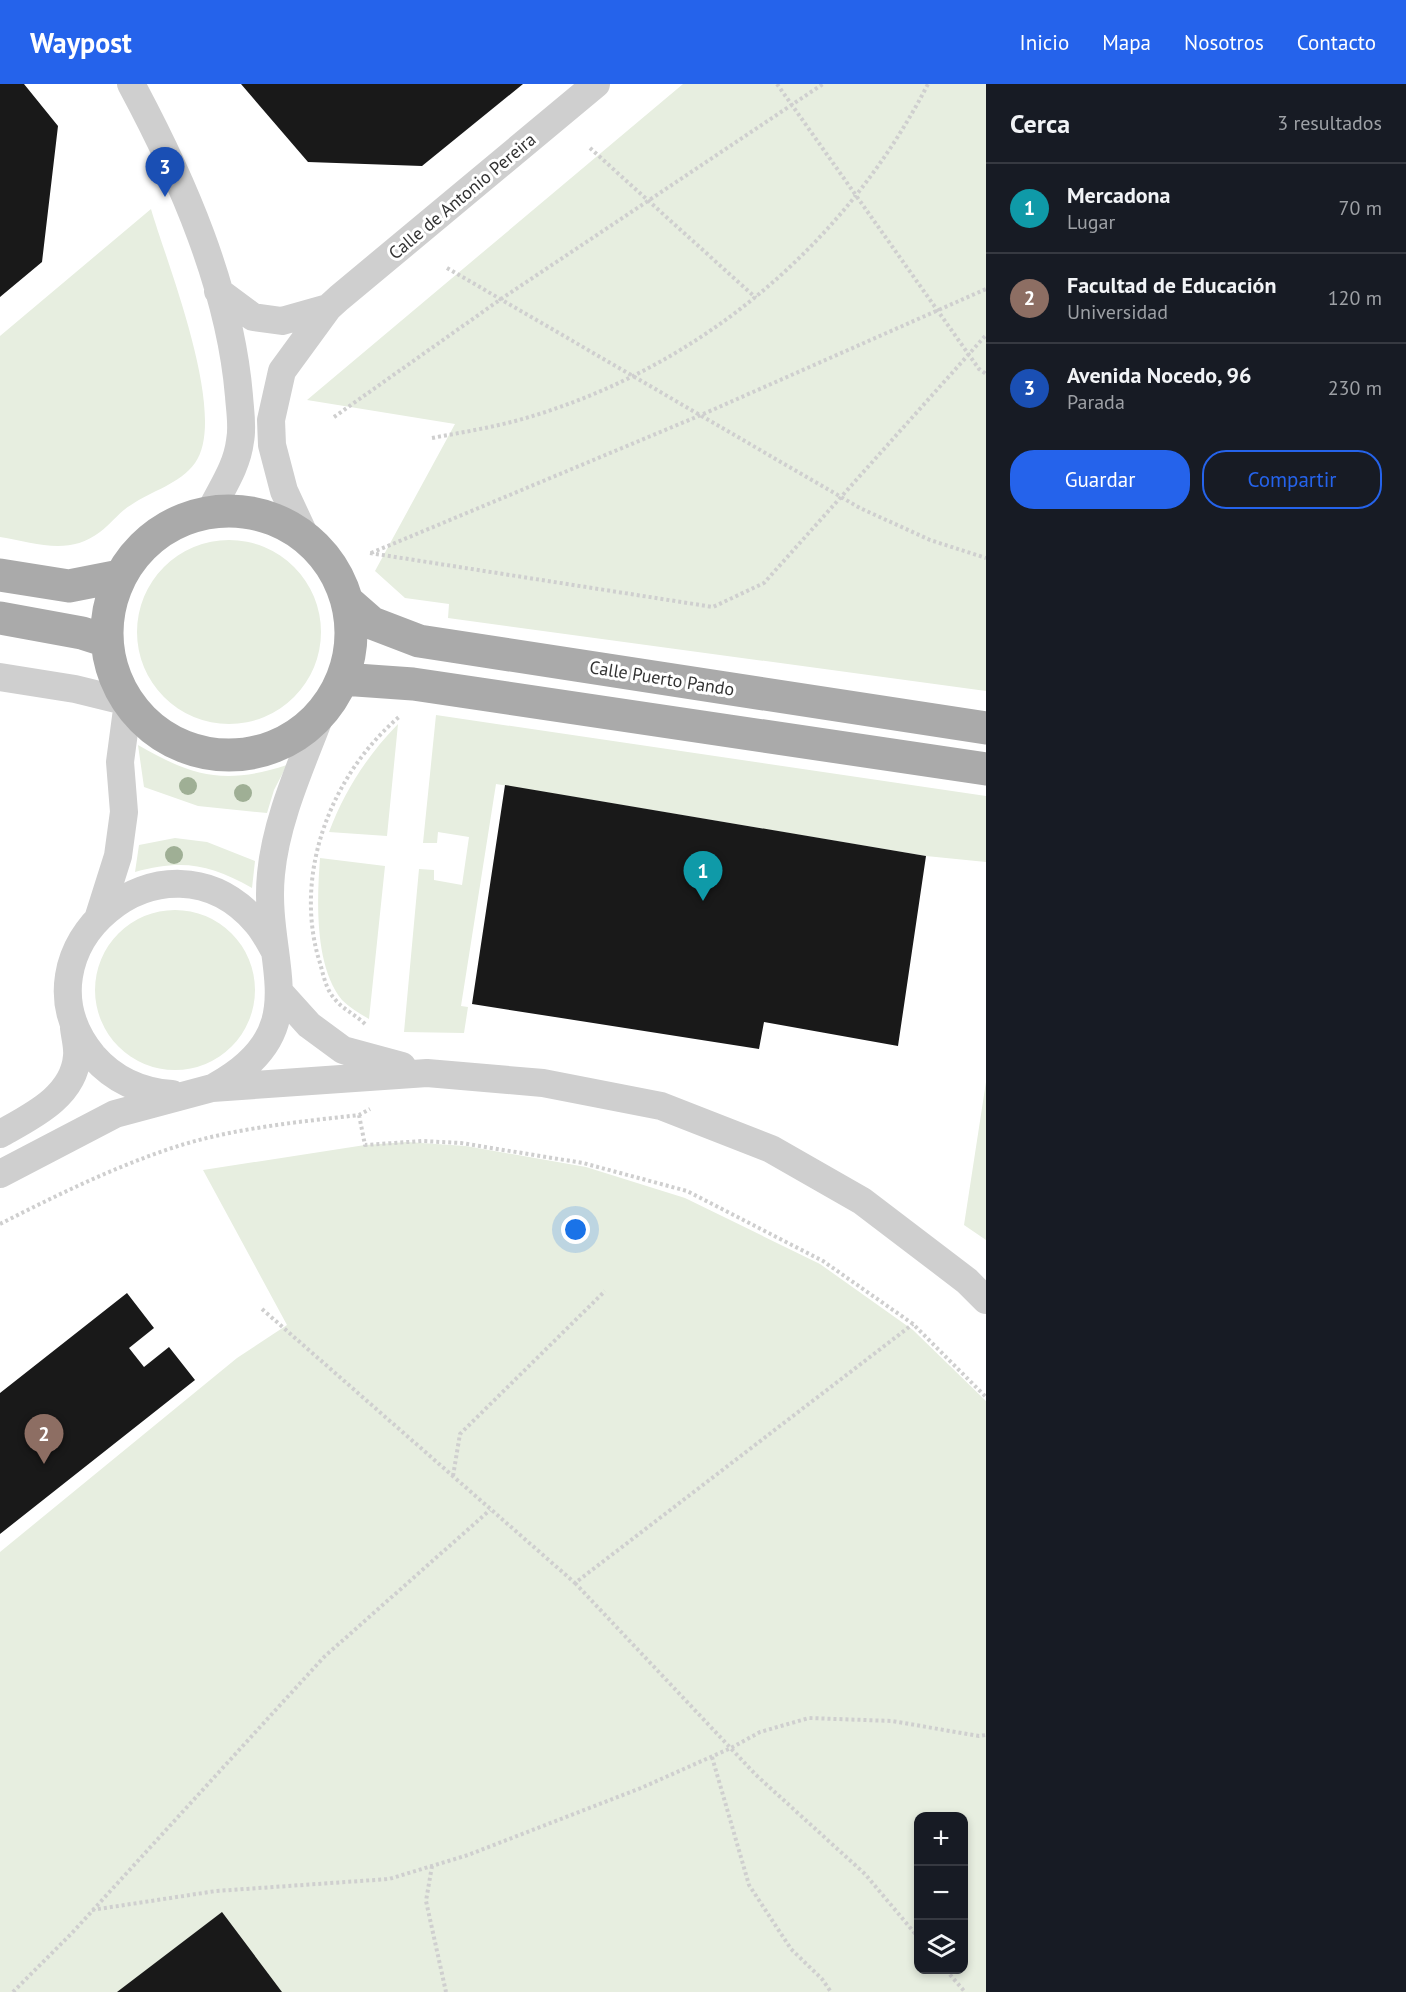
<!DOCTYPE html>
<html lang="es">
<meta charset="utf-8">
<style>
:root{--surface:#171b24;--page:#242831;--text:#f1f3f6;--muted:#9ea1a6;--line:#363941;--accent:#2563eb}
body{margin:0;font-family:"PT Sans",sans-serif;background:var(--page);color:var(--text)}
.controls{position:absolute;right:18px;bottom:18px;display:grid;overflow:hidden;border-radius:12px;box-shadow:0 3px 9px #0003}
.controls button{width:54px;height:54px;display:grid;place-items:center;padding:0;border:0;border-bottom:2px solid var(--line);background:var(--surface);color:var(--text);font:30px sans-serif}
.you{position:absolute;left:576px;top:1146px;width:21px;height:21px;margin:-15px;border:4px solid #fff;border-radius:50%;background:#1a73e8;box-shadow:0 0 0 9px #1a73e833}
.badge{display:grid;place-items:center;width:39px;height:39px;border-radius:50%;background:var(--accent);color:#fff;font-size:20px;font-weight:700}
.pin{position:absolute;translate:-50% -50px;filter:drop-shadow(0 2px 3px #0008)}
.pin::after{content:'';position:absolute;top:32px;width:21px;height:18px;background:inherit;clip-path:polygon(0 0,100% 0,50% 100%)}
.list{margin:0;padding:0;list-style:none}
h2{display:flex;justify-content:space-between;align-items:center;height:78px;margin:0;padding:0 24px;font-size:26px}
h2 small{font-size:20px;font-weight:400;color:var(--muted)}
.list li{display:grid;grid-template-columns:39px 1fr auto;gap:18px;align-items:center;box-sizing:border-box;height:90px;padding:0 24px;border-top:2px solid var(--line)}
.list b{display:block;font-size:22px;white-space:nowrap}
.list p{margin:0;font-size:20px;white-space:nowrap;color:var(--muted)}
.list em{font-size:20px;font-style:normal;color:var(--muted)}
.actions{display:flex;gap:12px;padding:18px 24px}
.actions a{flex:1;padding:14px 0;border:2px solid var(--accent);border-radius:24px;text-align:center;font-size:21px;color:var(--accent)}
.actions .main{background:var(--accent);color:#fff}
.icon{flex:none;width:33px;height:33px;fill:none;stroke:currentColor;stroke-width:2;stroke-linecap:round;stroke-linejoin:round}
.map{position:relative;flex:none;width:986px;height:1908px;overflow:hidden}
header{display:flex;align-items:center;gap:36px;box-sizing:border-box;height:84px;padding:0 30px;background:var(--accent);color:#fff}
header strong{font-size:28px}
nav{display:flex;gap:33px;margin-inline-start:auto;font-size:21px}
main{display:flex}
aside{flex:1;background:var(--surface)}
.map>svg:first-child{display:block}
.green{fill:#e7eee0;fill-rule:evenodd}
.building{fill:#191919}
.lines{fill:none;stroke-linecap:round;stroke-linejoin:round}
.path{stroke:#cfcfcf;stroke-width:4;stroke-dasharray:3 3;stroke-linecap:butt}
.minor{stroke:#cfcfcf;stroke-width:28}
.primary{stroke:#aaa;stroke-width:33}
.tree{fill:#9faf95}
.labels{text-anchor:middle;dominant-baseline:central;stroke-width:6;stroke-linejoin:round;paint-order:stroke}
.street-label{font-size:18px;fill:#323232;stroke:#fff}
</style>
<header>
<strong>Waypost</strong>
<nav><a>Inicio</a><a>Mapa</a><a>Nosotros</a><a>Contacto</a></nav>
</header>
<main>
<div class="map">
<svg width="986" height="1908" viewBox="0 0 986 1908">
<rect width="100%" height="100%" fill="#fff"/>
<!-- green -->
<path class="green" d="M 683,0 L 986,0 L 986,607 L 448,534 L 449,520 L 405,514 L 375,487 L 455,340 L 307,316 Z
M 151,125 C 167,180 229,332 195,379 C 180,400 151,407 131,421 C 119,428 111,440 100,448 C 69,472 36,459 0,453 L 0,252 Z
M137 548a92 92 0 1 1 184 0a92 92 0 1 1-184 0Z
M 436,631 L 986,712 L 986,778 L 926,772 L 496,700 L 461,922 L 468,923 L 464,949 L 404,948 L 419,785 L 434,786 L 434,796 L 462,801 L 469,753 L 438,748 L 437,759 L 423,759 Z
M 398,640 L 387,752 L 329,748 C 345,706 367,672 398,640 Z
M 138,661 C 193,693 225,701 287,681 L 274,706 L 267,729 L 198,722 L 144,703 Z
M 175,754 L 207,758 L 255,777 L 252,804 C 210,780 182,775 135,788 L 139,761 Z
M 320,774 L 385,782 L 369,935 C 359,929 350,924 342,916 C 314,882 317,815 320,774 Z
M95 906a80 80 0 1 1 160 0a80 80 0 1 1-160 0Z
M 986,998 L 986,1156 L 964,1141 Z
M 407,1058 L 466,1062 L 586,1083 L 685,1114 L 820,1180 L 913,1246 L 986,1317 L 986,1908 L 0,1908 L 0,1468 L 237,1274 L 287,1241 L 203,1086 L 365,1061 ZM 918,1732 L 964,1732 L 964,1886 L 918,1886 Z"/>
<!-- building -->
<path class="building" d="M 0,0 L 24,0 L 58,42 L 42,178 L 0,213 Z
M 241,0 L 523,0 L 422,82 L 308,78 Z
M 505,701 L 926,772 L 898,962 L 764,938 L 759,965 L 472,920 Z
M 127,1209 L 154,1244 L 129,1264 L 144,1283 L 169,1263 L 195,1296 L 0,1450 L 0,1309 Z
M 222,1828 L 282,1908 L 117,1908 Z"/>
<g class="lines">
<!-- path -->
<path class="path" d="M 777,0 L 979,285 L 986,290
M 590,64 L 756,214
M 447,184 L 860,424 L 930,456 L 986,474
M 334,333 L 501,215 L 823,0
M 432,354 C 464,348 495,343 526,334 C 700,283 845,161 928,0
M 133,464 L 153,453
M 370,469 L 713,523 L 764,499 L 986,251
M 371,469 L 701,331 L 986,205
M 365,940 C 355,930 342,925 334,914 C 325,904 323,888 319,876 C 293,788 332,690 399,633
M 359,1031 L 365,1061 L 422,1057 L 461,1059 L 583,1079 L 687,1107 L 823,1177 L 913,1240 L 986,1313
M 0,1140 C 57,1111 114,1083 175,1063 C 234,1044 298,1038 359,1031 L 370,1025
M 262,1225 L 575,1499 L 913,1240
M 453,1392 L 460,1350 L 605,1207
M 575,1499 L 756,1691 L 865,1790 L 918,1853
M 712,1673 L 749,1801 L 791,1865 L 822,1895 L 831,1908
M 432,1782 L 426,1817 L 446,1908
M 92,1826 L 216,1807 L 389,1795 L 468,1771 L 641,1704 L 731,1664 L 760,1648 L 809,1634 L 892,1637 L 979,1652 L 986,1651
M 946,1886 L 965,1908
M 13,1908 L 72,1849 L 324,1573 L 490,1426"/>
<!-- minor -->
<path class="minor" d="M 131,0 C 182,95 230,204 239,312 C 240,327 243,343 240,357 C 237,383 221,405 210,428
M 218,207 L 253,233 L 282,237 L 328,224
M 305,452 L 284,407 L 272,361 L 271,336 L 282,287 L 328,224 L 339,214 L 596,0
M 0,593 L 75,605 L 128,618 L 120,678 L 124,728 L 118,772 L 99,832
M 281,910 L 309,941 L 343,966 L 402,982
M 216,1002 C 319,945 262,878 271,790 C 276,735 302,680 321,629
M 172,1010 C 140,1008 114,996 93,972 C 6,867 165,732 257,839 C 264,847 269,857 274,866
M 0,1050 C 30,1033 74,1013 77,972 C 78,963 75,953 74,944
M 0,1090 L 115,1030 L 212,1004 L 427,989 L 543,999 L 661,1022 L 771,1065 L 862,1117 L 967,1197 L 986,1216"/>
<!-- primary -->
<path class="primary" d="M107 549a122 122 0 1 1 244 0a122 122 0 1 1-244 0Z
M 0,491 L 69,502 L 120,492
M 348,518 L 372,539 L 419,557 L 986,644
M 0,534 L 82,549 L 107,557
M 342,595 L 413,600 L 986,685"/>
</g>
<!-- trees -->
<g class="tree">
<circle cx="188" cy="702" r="9"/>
<circle cx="243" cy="709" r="9"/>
<circle cx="174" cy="771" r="9"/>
</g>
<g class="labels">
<!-- street labels -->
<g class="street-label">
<text transform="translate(462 112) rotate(-40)">Calle de Antonio Pereira</text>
<text transform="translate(662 594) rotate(9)">Calle Puerto Pando</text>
</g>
</g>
</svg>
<div class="controls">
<button>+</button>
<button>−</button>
<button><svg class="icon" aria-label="layers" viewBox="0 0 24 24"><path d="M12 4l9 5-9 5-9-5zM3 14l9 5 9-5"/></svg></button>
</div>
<div class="you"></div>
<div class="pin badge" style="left:703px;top:817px;background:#0f9aa8">1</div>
<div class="pin badge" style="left:44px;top:1380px;background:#8d6e63">2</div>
<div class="pin badge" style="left:165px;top:113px;background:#1a4fb4">3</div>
</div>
<aside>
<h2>Cerca<small>3 resultados</small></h2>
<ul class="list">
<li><span class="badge" style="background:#0f9aa8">1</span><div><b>Mercadona</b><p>Lugar</p></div><em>70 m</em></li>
<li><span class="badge" style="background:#8d6e63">2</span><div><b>Facultad de Educación</b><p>Universidad</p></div><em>120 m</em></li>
<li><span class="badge" style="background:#1a4fb4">3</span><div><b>Avenida Nocedo, 96</b><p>Parada</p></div><em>230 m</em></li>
</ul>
<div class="actions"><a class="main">Guardar</a><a>Compartir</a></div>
</aside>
</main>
